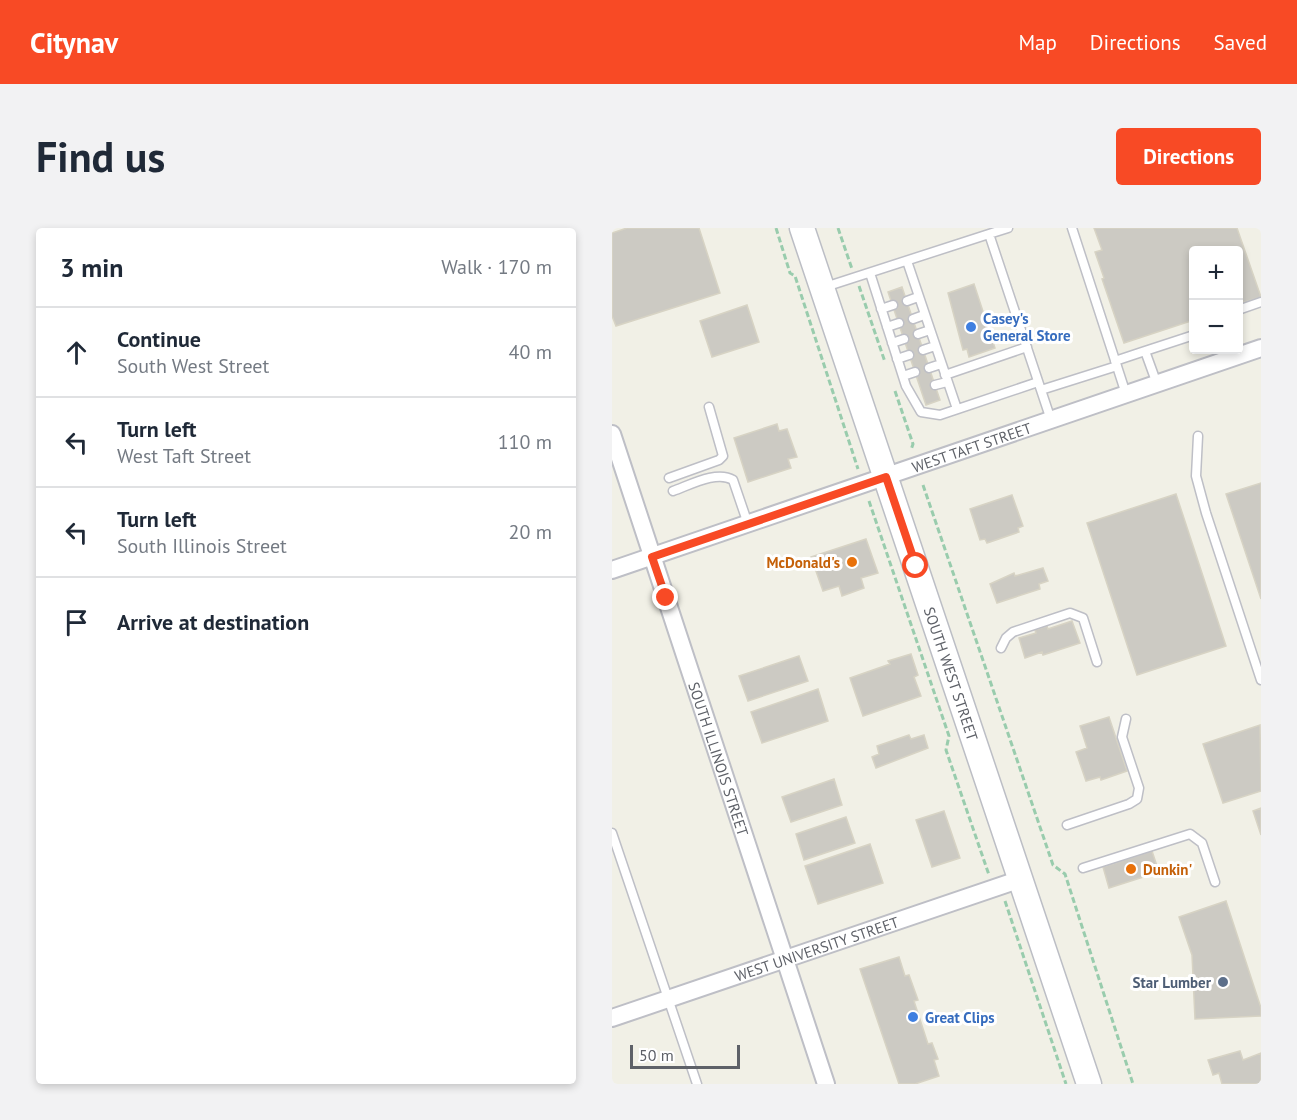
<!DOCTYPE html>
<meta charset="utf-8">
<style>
:root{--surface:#fff;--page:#f2f2f3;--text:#1f2937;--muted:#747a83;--line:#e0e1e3;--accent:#f84a25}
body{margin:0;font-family:"PT Sans",sans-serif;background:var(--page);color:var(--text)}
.controls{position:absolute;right:18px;top:18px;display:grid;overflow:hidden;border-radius:6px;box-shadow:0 3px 9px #0003}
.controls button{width:54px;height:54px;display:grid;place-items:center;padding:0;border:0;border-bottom:2px solid var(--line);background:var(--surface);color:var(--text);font:30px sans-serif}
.scale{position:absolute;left:18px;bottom:15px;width:110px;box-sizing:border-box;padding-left:6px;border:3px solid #5e6168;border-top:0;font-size:16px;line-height:21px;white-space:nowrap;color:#5e6168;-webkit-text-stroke:4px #fff;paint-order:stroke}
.stop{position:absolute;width:18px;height:18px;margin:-14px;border:4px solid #f84a25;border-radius:50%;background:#fff}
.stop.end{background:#f84a25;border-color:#fff;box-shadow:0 2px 6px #0008}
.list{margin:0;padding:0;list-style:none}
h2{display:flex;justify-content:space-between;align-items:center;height:78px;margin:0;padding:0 24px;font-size:26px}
h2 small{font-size:20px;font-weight:400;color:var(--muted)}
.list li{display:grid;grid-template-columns:39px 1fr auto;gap:18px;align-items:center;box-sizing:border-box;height:90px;padding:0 24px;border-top:2px solid var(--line)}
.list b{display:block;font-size:22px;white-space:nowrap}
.list p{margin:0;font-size:20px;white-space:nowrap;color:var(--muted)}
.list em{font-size:20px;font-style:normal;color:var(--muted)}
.icon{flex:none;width:33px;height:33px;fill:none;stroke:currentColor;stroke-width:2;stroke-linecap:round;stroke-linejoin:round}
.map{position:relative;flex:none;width:649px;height:856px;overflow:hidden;border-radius:6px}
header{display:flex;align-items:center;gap:36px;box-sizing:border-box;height:84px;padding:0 30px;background:var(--accent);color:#fff}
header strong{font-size:28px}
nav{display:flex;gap:33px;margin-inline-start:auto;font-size:21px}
.intro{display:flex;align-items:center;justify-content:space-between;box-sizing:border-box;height:144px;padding:0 36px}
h1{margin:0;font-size:42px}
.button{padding:15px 27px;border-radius:6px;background:var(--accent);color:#fff;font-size:21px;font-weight:700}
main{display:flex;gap:36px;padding:0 36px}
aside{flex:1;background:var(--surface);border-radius:6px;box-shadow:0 3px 9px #0003}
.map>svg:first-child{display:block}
.building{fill:#cccac3;stroke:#d7d3c4;stroke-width:1.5}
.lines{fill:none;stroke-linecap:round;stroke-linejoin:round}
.service-casing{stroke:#bebfc6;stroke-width:11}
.minor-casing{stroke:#bebfc6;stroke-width:20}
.secondary-casing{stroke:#bcbec5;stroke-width:27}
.path{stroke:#99ccad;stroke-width:3;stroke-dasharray:6 3;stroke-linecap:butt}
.service{stroke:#fff;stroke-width:8}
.minor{stroke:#fff;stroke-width:16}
.secondary{stroke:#fff;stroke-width:24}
.route{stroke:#f84a25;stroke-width:8}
.shop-dot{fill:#3f7fe0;stroke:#fff;stroke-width:2}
.food-dot{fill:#e8710a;stroke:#fff;stroke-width:2}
.service-dot{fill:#5c6f8a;stroke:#fff;stroke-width:2}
.labels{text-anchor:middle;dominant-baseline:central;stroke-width:6;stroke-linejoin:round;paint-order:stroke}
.shop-label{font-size:15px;font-weight:bold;fill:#366cbe;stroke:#fff;text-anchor:start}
.street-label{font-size:15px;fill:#5e6168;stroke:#fff}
.food-label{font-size:15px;font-weight:bold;fill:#c56008;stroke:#fff;text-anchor:end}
.service-label{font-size:15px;font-weight:bold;fill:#4e5e75;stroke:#fff;text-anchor:end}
</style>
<header>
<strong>Citynav</strong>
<nav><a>Map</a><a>Directions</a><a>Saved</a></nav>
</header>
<div class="intro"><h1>Find us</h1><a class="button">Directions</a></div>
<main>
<aside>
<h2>3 min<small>Walk · 170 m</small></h2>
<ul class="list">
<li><svg class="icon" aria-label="ahead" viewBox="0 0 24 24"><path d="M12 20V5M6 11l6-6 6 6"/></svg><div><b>Continue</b><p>South West Street</p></div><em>40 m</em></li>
<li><svg class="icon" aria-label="left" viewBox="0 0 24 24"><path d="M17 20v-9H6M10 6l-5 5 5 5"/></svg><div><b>Turn left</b><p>West Taft Street</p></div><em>110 m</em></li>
<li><svg class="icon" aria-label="left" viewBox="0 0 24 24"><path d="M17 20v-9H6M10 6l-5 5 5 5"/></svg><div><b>Turn left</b><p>South Illinois Street</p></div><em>20 m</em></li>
<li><svg class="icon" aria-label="arrive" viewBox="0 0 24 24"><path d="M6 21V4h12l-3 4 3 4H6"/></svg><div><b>Arrive at destination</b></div></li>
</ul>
</aside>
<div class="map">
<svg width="649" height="856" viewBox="0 0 649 856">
<rect width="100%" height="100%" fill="#f1f0e6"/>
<!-- building -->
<path class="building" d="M 15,0 L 87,0 L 108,65 L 4,98 L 0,88 L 0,5 Z
M 482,0 L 625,0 L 649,69 L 626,76 L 626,22 L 582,22 L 582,92 L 512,115 L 490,51 L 492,50 L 483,24 L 490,22 Z
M 362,56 L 383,120 L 357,129 L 355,121 L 351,122 L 336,65 Z
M 290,59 L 328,172 L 314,177 L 276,64 Z
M 135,77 L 147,114 L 100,129 L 88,93 Z
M 165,196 L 167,203 L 175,201 L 185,229 L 176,231 L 179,240 L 136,254 L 122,210 Z
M 649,255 L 649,371 L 614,266 Z
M 564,266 L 614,418 L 525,447 L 475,295 Z
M 400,267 L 411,298 L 406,300 L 407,304 L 375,315 L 373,311 L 368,312 L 358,281 Z
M 254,311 L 266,345 L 249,350 L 252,360 L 230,368 L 227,358 L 211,363 L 199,329 Z
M 431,340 L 436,353 L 427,356 L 428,361 L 385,375 L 378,356 L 402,345 L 403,348 Z
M 460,393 L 468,415 L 431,427 L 430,424 L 413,430 L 407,410 L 424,405 L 423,402 L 435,398 L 436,401 Z
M 299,426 L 306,447 L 302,449 L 309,468 L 251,488 L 238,450 L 278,436 L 276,433 Z
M 187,428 L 196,453 L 136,473 L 127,448 Z
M 206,461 L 216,493 L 150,515 L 139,484 Z
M 497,489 L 515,543 L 489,552 L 488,549 L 474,553 L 464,524 L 475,520 L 468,498 Z
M 648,497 L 649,563 L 611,575 L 591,516 Z
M 297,507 L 299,511 L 312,507 L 316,520 L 264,540 L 260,529 L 267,526 L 265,518 Z
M 222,551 L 230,577 L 179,594 L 170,569 Z
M 649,580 L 649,607 L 641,583 Z
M 332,583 L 348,630 L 320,639 L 304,592 Z
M 234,589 L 243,615 L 192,632 L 184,606 Z
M 258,616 L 271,655 L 206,676 L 193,638 Z
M 540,623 L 547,644 L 497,660 L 491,639 Z
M 614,673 L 649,780 L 649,788 L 583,791 L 580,727 L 567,689 Z
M 287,729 L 293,748 L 297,747 L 306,772 L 302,773 L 316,816 L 320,815 L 326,831 L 322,832 L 327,848 L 303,856 L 287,856 L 248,741 Z
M 628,823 L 631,832 L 649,825 L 649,856 L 610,856 L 607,845 L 601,847 L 596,832 Z"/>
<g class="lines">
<defs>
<path id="service" d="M 460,0 L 514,166
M 377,6 L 396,0
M 295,33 L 345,181
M 258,45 L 294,158 L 309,184 L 328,187 L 426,154
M 213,59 L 377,6 L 439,192
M 295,73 L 306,69
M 269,81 L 281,77
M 626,82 L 649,74
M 301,91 L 312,87
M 275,99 L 287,95
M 306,106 L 318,102
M 280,115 L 292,111
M 311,122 L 323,118
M 285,131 L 297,127
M 503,133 L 533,123
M 317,140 L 329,136
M 333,147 L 415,119
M 291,148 L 303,144
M 545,156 L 533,123 L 582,107
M 323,157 L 335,154
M 429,162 L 505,138
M 586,208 L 584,248 L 594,285 L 649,452
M 57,250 L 107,232 L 111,228 L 97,179
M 61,263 C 78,257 105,242 121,252 L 136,296
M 389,420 L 394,410 L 401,404 L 458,385 L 471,390 L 485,434
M 455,597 L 517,576 L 525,571 L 527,560 L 510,509 L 514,491
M 0,605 L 85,856
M 471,640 L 578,606 L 590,615 L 603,654"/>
<g id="minor">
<path id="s1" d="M 0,206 L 214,856"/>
<path id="s2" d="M 0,342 L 649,120"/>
<path id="s3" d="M 0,790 L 409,651"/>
</g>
<g id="secondary">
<path id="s4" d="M 190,0 L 477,856"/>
</g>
</defs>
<!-- service casing -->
<use href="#service" class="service-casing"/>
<!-- minor casing -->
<use href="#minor" class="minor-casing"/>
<!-- secondary casing -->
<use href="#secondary" class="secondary-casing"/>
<!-- path -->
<path class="path" d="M 164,0 L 178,45 L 183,48 L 246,241
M 226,0 L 240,41
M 247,58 L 273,134
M 283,163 L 301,216 L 299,222
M 311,257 L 441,637 L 453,646 L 521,856
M 257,273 L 337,508 L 334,522 L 377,647
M 393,673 L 454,856"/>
<!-- service -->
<use href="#service" class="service"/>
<!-- minor -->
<use href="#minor" class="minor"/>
<!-- secondary -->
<use href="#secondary" class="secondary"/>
</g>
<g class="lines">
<!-- route -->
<path class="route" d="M 54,370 L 40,329 L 274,249 L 304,338"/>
</g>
<!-- markers -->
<g class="shop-dot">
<circle cx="359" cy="99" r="6"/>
<circle cx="301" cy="789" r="6"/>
</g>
<g class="food-dot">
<circle cx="240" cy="334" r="6"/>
<circle cx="519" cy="641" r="6"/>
</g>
<circle class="service-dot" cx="611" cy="754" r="6"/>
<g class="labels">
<!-- shop labels -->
<g class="shop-label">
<text x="371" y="90">Casey's<tspan x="371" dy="17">General Store</tspan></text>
<text x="313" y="789">Great Clips</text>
</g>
<!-- street labels -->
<g class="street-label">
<text stroke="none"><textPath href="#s2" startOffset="380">WEST TAFT STREET</textPath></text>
<text stroke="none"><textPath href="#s4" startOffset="470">SOUTH WEST STREET</textPath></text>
<text stroke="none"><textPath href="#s1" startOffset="342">SOUTH ILLINOIS STREET</textPath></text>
<text stroke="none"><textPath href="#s3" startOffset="216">WEST UNIVERSITY STREET</textPath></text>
</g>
<!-- food labels -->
<g class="food-label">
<text x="228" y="334">McDonald's</text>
<text x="531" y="641" text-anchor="start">Dunkin'</text>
</g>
<!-- service labels -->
<g class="service-label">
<text x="599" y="754">Star Lumber</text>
</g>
</g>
</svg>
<div class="controls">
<button>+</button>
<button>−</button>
</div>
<div class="scale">50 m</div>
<div class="stop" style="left:304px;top:338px"></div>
<div class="stop end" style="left:54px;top:370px"></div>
</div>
</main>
